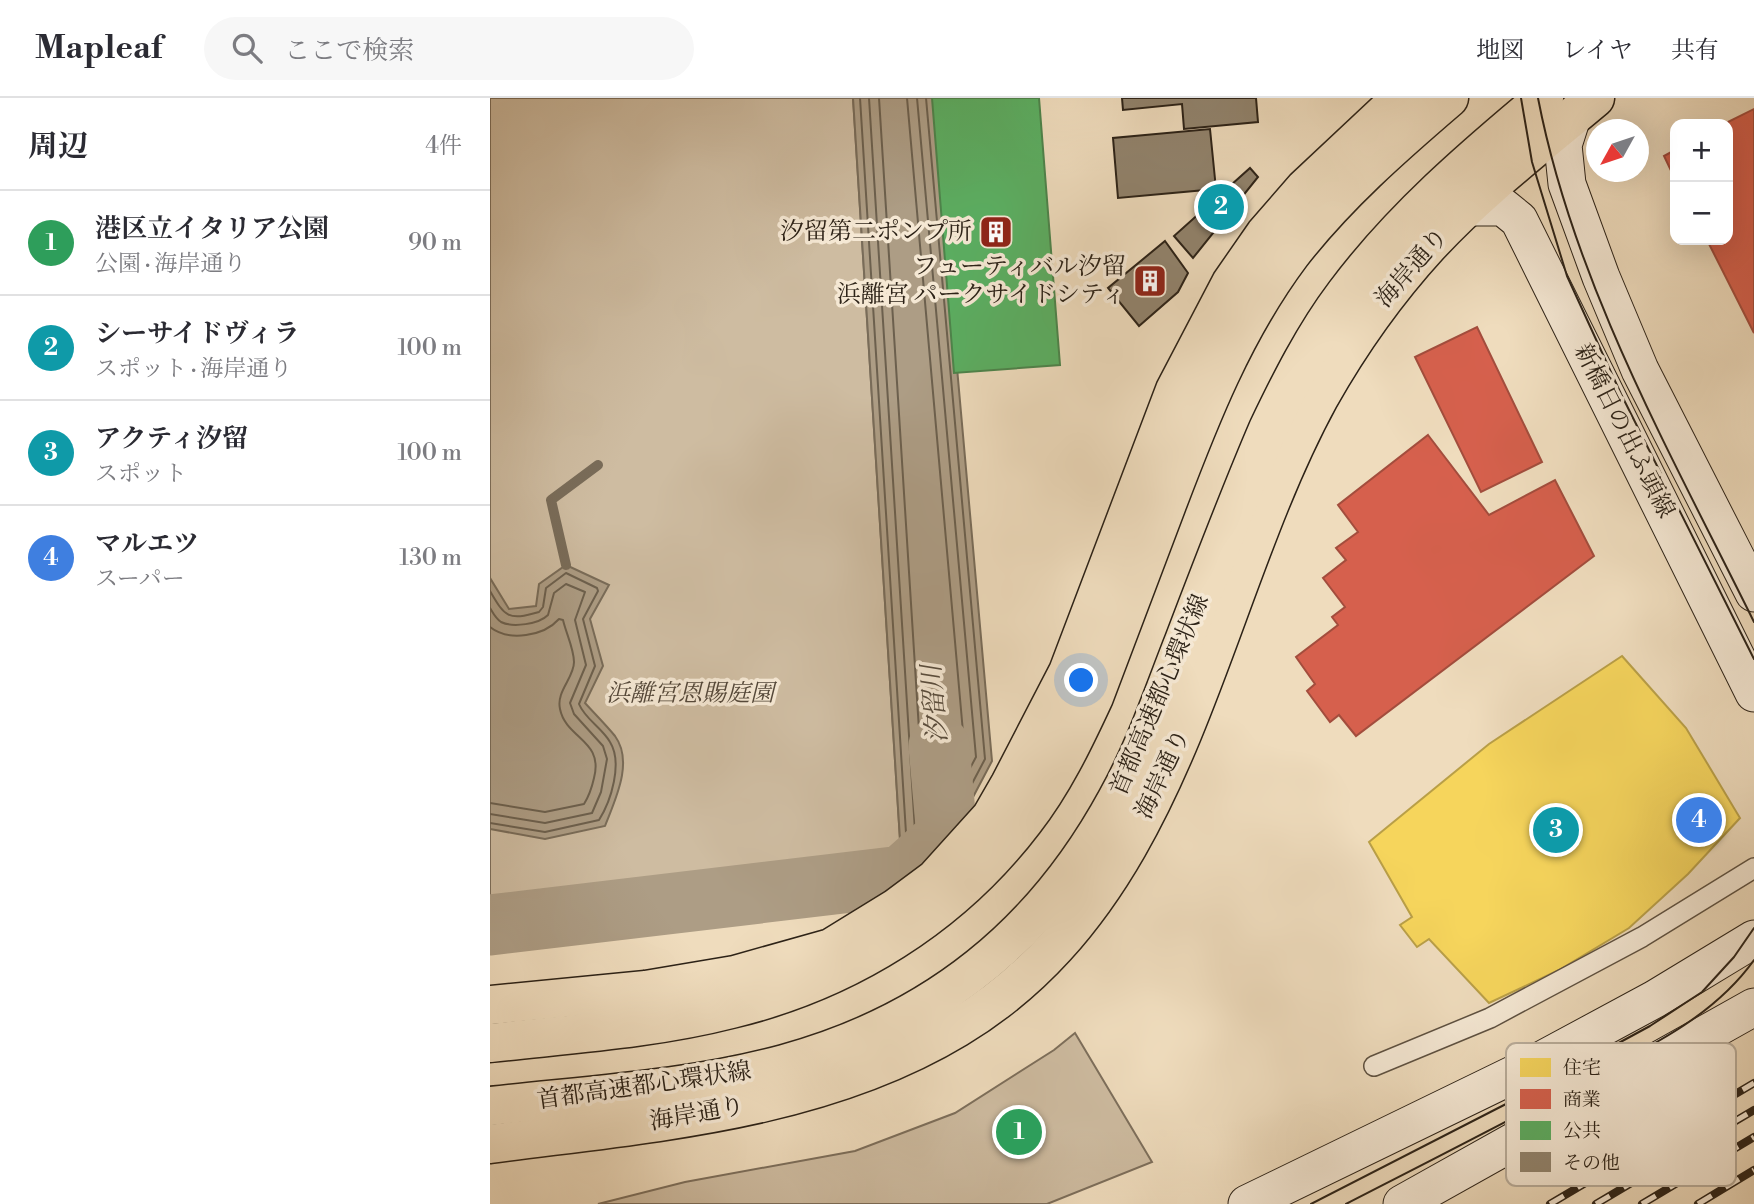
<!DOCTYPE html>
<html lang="ja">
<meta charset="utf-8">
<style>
:root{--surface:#fff;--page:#f7f7f7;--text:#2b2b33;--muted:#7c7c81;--line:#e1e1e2;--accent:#8f2418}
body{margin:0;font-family:"Libre Bodoni","Noto Serif JP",serif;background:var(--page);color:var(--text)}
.controls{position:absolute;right:21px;top:21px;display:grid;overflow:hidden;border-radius:14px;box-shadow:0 7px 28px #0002}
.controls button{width:63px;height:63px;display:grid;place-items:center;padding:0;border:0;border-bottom:2px solid var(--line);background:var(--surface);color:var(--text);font:35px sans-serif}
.compass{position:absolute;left:1096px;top:21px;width:63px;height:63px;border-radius:50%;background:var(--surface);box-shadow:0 7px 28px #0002;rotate:230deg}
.you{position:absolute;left:592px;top:583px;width:24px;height:24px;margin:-18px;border:5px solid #fff;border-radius:50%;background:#1a73e8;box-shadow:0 0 0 10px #1a73e833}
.badge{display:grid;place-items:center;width:46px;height:46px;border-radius:50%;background:var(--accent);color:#fff;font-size:23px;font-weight:700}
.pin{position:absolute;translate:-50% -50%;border:4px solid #fff;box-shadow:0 2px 7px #0006}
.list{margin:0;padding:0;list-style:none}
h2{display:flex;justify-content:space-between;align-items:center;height:91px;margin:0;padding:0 28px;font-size:30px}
h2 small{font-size:23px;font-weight:400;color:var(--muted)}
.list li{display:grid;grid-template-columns:46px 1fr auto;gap:21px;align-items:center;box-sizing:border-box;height:105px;padding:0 28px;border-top:2px solid var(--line)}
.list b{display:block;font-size:26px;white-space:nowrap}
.list p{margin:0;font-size:23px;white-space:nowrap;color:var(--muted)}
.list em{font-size:23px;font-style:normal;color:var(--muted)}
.icon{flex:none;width:38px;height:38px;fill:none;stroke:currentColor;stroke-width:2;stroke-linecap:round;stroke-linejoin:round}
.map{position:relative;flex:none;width:1264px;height:1106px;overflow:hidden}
header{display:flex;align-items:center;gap:42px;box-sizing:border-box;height:98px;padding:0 35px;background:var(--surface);border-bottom:2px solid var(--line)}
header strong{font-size:33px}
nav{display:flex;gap:38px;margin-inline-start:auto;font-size:24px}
.search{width:490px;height:63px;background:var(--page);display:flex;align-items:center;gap:18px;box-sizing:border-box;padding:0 24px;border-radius:38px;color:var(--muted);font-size:26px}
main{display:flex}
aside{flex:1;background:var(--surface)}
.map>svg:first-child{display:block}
.green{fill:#cebca1;stroke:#7d6f5c;stroke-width:2}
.water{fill:#ad9d85;stroke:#796c59;stroke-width:2}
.homes{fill:#f6d55c;stroke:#b99f47;stroke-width:2}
.shops{fill:#d6604d;stroke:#a34d3d;stroke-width:2}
.public{fill:#5aae61;stroke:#4c844b;stroke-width:2}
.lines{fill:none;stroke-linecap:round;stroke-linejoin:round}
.shore{stroke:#6c604e;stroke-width:2}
.stream{stroke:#796c59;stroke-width:10}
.river{stroke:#ad9d85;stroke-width:61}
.building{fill:#91836d;stroke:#2c2217;stroke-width:2}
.pedestrian-casing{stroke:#5d5040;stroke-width:22}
.secondary-casing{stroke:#2c2217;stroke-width:39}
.primary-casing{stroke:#2c2217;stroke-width:41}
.motorway-casing{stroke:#2c2217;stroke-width:41}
.pedestrian{stroke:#f5e8d4;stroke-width:19}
.secondary{stroke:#f5e8d4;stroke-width:37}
.primary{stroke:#efdcbd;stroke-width:38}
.motorway{stroke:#efdcbd;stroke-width:38}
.tram{stroke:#2c2217;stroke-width:2}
.rail-casing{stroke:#2c2217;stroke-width:8}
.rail{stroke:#f5e8d4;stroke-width:5;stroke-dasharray:16;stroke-linecap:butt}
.labels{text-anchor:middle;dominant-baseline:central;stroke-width:7;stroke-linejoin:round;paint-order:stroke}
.poi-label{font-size:24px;fill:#2c2217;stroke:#f5e8d4;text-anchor:end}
.street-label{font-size:24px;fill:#2c2217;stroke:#f5e8d4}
.park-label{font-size:24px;font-style:italic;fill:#54483a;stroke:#f5e8d4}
.water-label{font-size:26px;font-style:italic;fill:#594d3e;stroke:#f5e8d4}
.key{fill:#f5e8d4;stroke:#b9ad9b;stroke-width:2}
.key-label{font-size:19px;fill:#2c2217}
</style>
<header>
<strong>Mapleaf</strong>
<div class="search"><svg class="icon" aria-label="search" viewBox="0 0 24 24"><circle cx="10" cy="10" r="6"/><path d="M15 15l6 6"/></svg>ここで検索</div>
<nav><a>地図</a><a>レイヤ</a><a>共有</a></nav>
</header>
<main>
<aside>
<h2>周辺<small>4件</small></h2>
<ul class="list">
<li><span class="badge" style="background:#2e9e5b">1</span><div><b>港区立イタリア公園</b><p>公園 · 海岸通り</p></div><em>90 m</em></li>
<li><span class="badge" style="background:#0f9aa8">2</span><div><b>シーサイドヴィラ</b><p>スポット · 海岸通り</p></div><em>100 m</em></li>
<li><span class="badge" style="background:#0f9aa8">3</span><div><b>アクティ汐留</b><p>スポット</p></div><em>100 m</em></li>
<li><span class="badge" style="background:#3f7fe0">4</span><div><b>マルエツ</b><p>スーパー</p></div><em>130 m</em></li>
</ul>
</aside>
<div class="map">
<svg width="1264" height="1106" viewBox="0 0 1264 1106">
<rect width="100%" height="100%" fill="#efdcbd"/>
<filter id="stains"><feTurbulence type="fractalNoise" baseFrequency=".00286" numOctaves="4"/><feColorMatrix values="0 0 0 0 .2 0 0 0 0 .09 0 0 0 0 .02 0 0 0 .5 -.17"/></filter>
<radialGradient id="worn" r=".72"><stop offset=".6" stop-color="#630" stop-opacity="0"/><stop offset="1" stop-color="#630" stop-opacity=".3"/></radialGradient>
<!-- green -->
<path class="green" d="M 0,0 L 363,0 L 412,773 L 0,822 Z
M 585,935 L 662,1064 L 557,1106 L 108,1106 L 195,1084 L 365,1053 L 465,1015 L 564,952 Z"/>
<!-- water -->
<path class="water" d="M 363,0 L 443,0 L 502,663 L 472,720 L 412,773 Z
M 76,467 L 119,487 L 100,521 L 113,568 L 95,605 C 105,616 116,627 125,638 C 144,664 125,702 115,728 L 55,741 L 0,731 L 0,480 L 19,511 L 46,508 L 49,486 Z"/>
<!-- homes -->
<path class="homes" d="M 1132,558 L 1196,630 L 1250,720 L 1198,776 L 1139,830 L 1069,872 L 999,905 L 939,841 L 927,849 L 910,827 L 922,819 L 879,744 L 999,646 Z"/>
<!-- shops -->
<path class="shops" d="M 1264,11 L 1264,235 L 1217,142 L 1238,142 L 1238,26 L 1234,26 Z
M 1185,52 L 1185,81 L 1174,58 Z
M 987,229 L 1052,364 L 991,394 L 925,259 Z
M 938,337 L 999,417 L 1065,382 L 1104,458 L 866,638 L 849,617 L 840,624 L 817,593 L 825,586 L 806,559 L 848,527 L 842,519 L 855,509 L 833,480 L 856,462 L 846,450 L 868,434 L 848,407 Z"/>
<!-- public -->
<path class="public" d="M 442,0 L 549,0 L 570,267 L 464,275 Z"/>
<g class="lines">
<!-- shore -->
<path class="shore" d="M 370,0 L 417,751 L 421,755 L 466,716 L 495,661 L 436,0
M 379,0 L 425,733 L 429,736 L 459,710 L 486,659 L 427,0
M 389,0 L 434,711 L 438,714 L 451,703 L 475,657 L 417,0
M 0,493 C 15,519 18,523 49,514 L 53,509 L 56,490 L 76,475 L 107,490 L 108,493 L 93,521 L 105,568 L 89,606 C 95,621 112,630 120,644 C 133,665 121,703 109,722 L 55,734 L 0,725
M 0,510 C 3,515 6,521 11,524 C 23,530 49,526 58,517 L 64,495 L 76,486 L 95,494 L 85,522 L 96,567 L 80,605 L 84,616 L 113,648 L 117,661 L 111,694 L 102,715 L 55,725 L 0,716
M 0,529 C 19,544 54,538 69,521 L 73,522 C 76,535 84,551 84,564 C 84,580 66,593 70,611 C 76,641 114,642 104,680 C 102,689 99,698 94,706 L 55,714 L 0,705"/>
<!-- stream -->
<path class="stream" d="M 76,467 L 61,402 L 108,367"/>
<!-- river -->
<path class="river" d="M 0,827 L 412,778 L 457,738 L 449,648"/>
</g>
<!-- building -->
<path class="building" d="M 632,0 L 766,0 L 768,24 L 694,31 L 692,6 L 633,12 Z
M 720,31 L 726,91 L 628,100 L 623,40 Z
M 760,70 L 768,79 L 703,160 L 684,138 Z
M 675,143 L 698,175 L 688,194 L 649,228 L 618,190 Z"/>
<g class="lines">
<defs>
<path id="pedestrian" d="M 884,968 L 1000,920 L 1152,839 L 1264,770"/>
<path id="secondary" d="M 1082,19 L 1073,47 L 1077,86 L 1111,179 L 1150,272 L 1264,495
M 977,109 L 1013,109 L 1029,122 L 1264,595
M 757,1106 L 1037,970 L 1165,901 L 1264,841
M 912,1106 L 1264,909"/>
<path id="primary" d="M 0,907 L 156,892 L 245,877 L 341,850 L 406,810 L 445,781 L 501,719 L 520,686 L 578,574 L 685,292 L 741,185 L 775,136 L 815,90 L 911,0
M 0,1046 C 157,1025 328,1014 467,930 C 691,795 714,511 829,300 C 860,245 896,194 939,147 C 989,93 1049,47 1105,0"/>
<path id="motorway" d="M 0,945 C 80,936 163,931 241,911 C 357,883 461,819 534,723 C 563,686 584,642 604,599 C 628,535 653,471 677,406 C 710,319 744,232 801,156 C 847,97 903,48 959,0
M 0,1008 C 98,997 198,992 294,966 C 444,925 553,837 627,701 C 655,651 673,596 694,543 C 721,472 748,401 778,331 C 800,285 824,237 855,196 C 911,121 982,60 1054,0"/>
</defs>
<!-- pedestrian casing -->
<use href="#pedestrian" class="pedestrian-casing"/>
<!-- secondary casing -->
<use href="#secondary" class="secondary-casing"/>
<!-- primary casing -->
<use href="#primary" class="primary-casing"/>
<!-- motorway casing -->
<use href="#motorway" class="motorway-casing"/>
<!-- pedestrian -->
<use href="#pedestrian" class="pedestrian"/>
<!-- secondary -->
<use href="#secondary" class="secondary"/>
<!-- primary -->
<use href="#primary" class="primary"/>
<!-- motorway -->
<use href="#motorway" class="motorway"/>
<!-- tram -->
<path class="tram" d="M 1031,0 L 1042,64 L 1077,178 L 1131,296 L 1264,561
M 1048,0 C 1084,186 1181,356 1264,524
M 821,1106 L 1016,1006 L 1160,928 L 1212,894 L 1244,859 L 1264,830
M 856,1106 C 930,1068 1005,1030 1078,991 C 1144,956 1219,925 1264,862"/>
<defs>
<path id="rail" d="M 1060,1106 L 1264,985
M 1106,1106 L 1264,1012
M 1152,1106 L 1264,1039
M 1208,1106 L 1264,1072"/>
</defs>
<!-- rail casing -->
<use href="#rail" class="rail-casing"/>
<!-- rail -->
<use href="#rail" class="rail"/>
</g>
<!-- icons -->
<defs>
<symbol id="building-square" viewBox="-11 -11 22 22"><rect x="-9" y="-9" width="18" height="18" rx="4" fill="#8f2418" stroke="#f5e8d4"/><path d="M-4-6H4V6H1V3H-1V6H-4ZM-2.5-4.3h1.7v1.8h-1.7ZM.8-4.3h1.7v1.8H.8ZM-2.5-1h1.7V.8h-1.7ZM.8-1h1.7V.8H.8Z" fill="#fff"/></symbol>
</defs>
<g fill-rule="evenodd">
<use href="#building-square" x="487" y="115" width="38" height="38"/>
<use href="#building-square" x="641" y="164" width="38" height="38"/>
</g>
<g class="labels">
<!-- poi labels -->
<g class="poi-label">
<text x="482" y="134">汐留第二ポンプ所</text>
<text x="636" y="169">フューティバル汐留<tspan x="636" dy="28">浜離宮 パークサイドシティ</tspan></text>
</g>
<!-- street labels -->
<g class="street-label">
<text transform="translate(922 170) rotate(-49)">海岸通り</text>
<text transform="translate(1134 333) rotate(63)">新橋日の出ふ頭線</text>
<text transform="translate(670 597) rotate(-67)">首都高速都心環状線</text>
<text transform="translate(673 676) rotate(-65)">海岸通り</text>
<text transform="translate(154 988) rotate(-8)">首都高速都心環状線</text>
<text transform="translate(207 1016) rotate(-10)">海岸通り</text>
</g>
<!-- park labels -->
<g class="park-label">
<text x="200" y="596">浜離宮恩賜庭園</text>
</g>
<!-- water labels -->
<g class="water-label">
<text transform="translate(445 606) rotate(-95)">汐留川</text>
</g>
</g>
<!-- legend -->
<rect x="1016" y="945" width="230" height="143" rx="10" class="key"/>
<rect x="1030" y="960" width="31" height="19" fill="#f6d55c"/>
<rect x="1030" y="991" width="31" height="20" fill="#d6604d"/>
<rect x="1030" y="1023" width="31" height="19" fill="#5aae61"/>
<rect x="1030" y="1054" width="31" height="20" fill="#91836d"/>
<g class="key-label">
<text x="1073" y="976">住宅</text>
<text x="1073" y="1008">商業</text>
<text x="1073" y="1039">公共</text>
<text x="1073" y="1071">その他</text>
</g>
<rect width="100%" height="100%" filter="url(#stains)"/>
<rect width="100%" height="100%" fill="url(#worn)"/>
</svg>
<div class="controls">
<button>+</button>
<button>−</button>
</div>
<svg class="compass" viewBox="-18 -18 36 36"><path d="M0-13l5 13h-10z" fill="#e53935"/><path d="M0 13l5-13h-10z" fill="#7c7c81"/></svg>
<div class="you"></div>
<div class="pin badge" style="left:529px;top:1034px;background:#2e9e5b">1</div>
<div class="pin badge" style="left:731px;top:109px;background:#0f9aa8">2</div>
<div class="pin badge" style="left:1066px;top:732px;background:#0f9aa8">3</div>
<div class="pin badge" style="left:1209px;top:722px;background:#3f7fe0">4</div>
</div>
</main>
